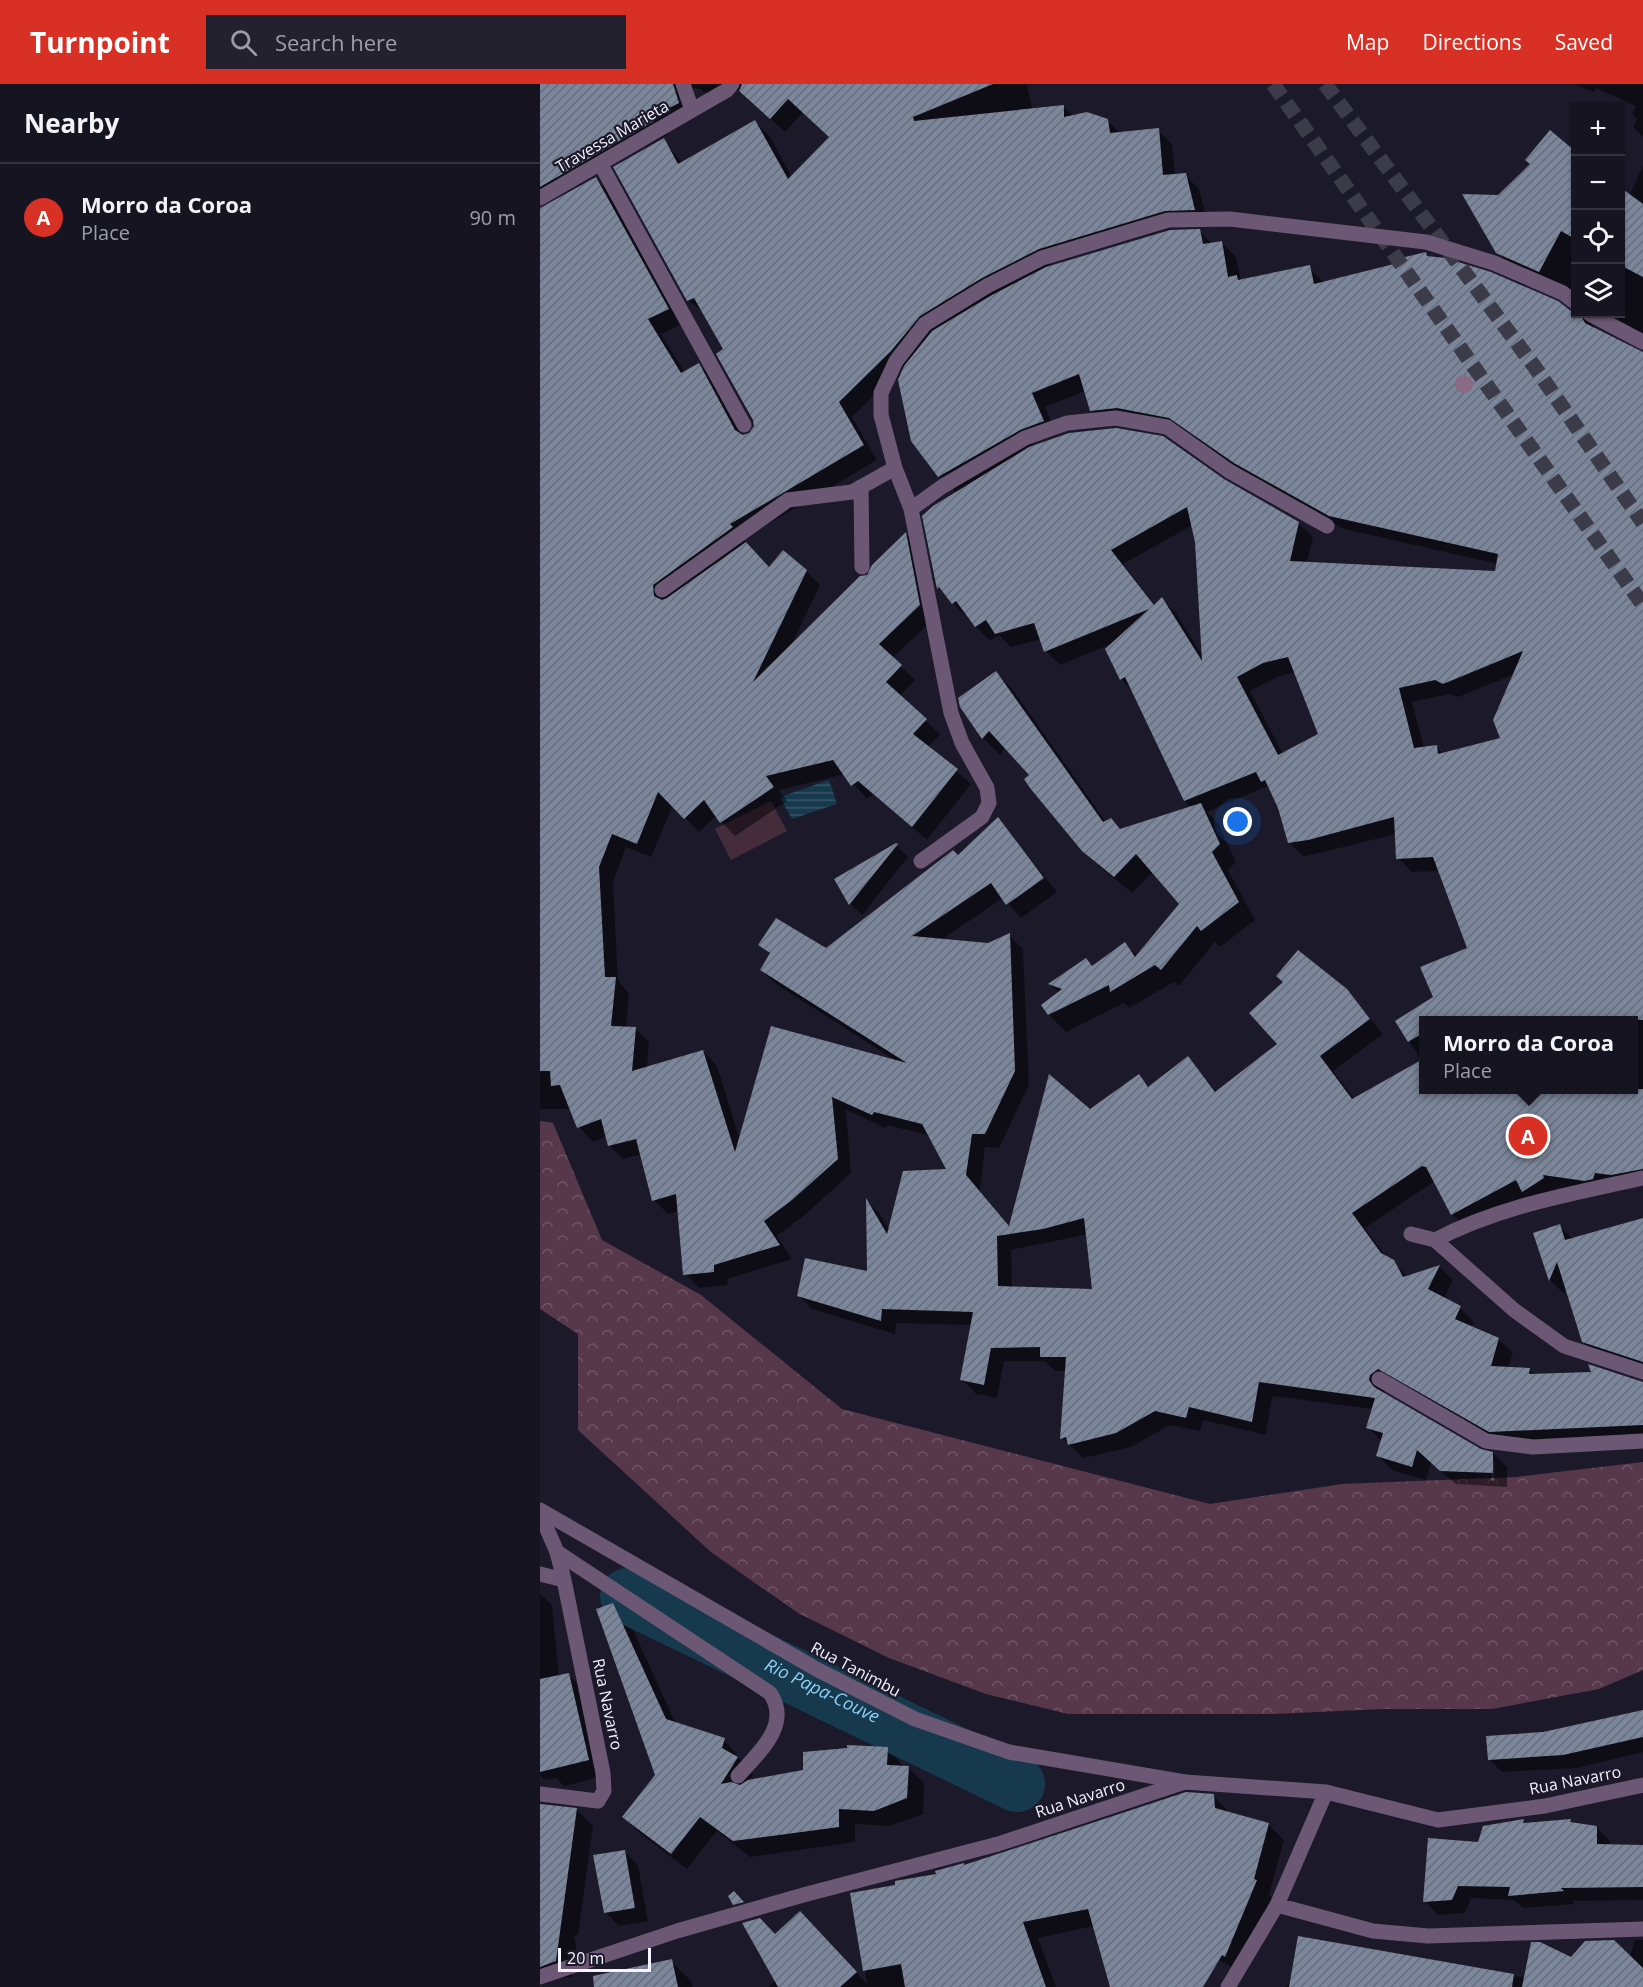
<!DOCTYPE html>
<meta charset="utf-8">
<style>
:root{--surface:#151420;--page:#22212d;--text:#f1f3f6;--muted:#9d9ea5;--line:#34333e;--accent:#d93025}
body{margin:0;font-family:"Open Sans",sans-serif;background:var(--page);color:var(--text)}
.controls{position:absolute;right:18px;top:18px;display:grid;overflow:hidden;border-radius:0px;box-shadow:0 2px 4px #0004}
.controls button{width:54px;height:54px;display:grid;place-items:center;padding:0;border:0;border-bottom:2px solid var(--line);background:var(--surface);color:var(--text);font:30px sans-serif}
.scale{position:absolute;left:18px;bottom:15px;width:93px;box-sizing:border-box;padding-left:6px;border:3px solid #f4f3ff;border-top:0;font-size:16px;line-height:21px;white-space:nowrap;color:#f4f3ff;-webkit-text-stroke:4px #1c1a2a;paint-order:stroke}
.you{position:absolute;left:698px;top:738px;width:21px;height:21px;margin:-15px;border:4px solid #fff;border-radius:50%;background:#1a73e8;box-shadow:0 0 0 9px #1a73e833}
.badge{display:grid;place-items:center;width:39px;height:39px;border-radius:50%;background:var(--accent);color:#fff;font-size:20px;font-weight:700}
.pin{position:absolute;translate:-50% -50%;border:3px solid #fff;box-shadow:0 2px 6px #0006}
.popup{position:absolute;left:879px;top:932px;width:219px;height:78px;box-sizing:border-box;display:grid;place-content:center;border-radius:0px;background:var(--surface);filter:drop-shadow(0 2px 4px #0005);font-size:20px;white-space:nowrap;color:var(--muted)}
.popup b{font-size:22px;color:var(--text)}
.popup::after{content:'';position:absolute;left:50%;top:100%;margin-left:-12px;border:12px solid transparent;border-top-color:var(--surface)}
.list{margin:0;padding:0;list-style:none}
h2{display:flex;justify-content:space-between;align-items:center;height:78px;margin:0;padding:0 24px;font-size:26px}
h2 small{font-size:20px;font-weight:400;color:var(--muted)}
.list li{display:grid;grid-template-columns:39px 1fr auto;gap:18px;align-items:center;box-sizing:border-box;height:108px;padding:0 24px;border-top:2px solid var(--line)}
.list b{display:block;font-size:22px;white-space:nowrap}
.list p{margin:0;font-size:20px;white-space:nowrap;color:var(--muted)}
.list em{font-size:20px;font-style:normal;color:var(--muted)}
.icon{flex:none;width:33px;height:33px;fill:none;stroke:currentColor;stroke-width:2;stroke-linecap:round;stroke-linejoin:round}
.map{position:relative;flex:none;width:1103px;height:1903px;overflow:hidden}
header{display:flex;align-items:center;gap:36px;box-sizing:border-box;height:84px;padding:0 30px;background:var(--accent);color:#fff}
header strong{font-size:28px}
nav{display:flex;gap:33px;margin-inline-start:auto;font-size:21px}
.search{width:420px;height:54px;background:var(--page);display:flex;align-items:center;gap:15px;box-sizing:border-box;padding:0 21px;border-radius:0px;color:var(--muted);font-size:22px}
main{display:flex}
aside{flex:1;background:var(--surface)}
.map>svg:first-child{display:block}
.grass{fill:#442c3b}
.forest{fill:url(#forest-crowns)}
.water{fill:url(#water-rules)}
.shadow{fill:#0007;fill-rule:evenodd}
.lines{fill:none;stroke-linecap:round;stroke-linejoin:round}
.river{stroke:#16394d;stroke-width:56}
.building{fill:url(#building-hatch);fill-rule:evenodd}
.primary-tunnel{stroke:#3c3b4a;stroke-width:15;stroke-dasharray:15 8;stroke-linecap:butt}
.service{stroke:#6c5875;stroke-width:15}
.minor{stroke:#6c5875;stroke-width:15}
.tree{fill:#8b6a85}
.labels{text-anchor:middle;dominant-baseline:central;stroke-width:4.5;stroke-linejoin:round;paint-order:stroke}
.street-label{font-size:16px;fill:#f4f3ff;stroke:#1c1a2a}
.water-label{font-size:18px;font-style:italic;fill:#90cef4;stroke:#1c1a2a}
</style>
<header>
<strong>Turnpoint</strong>
<div class="search"><svg class="icon" aria-label="search" viewBox="0 0 24 24"><circle cx="10" cy="10" r="6"/><path d="M15 15l6 6"/></svg>Search here</div>
<nav><a>Map</a><a>Directions</a><a>Saved</a></nav>
</header>
<main>
<aside>
<h2>Nearby<small></small></h2>
<ul class="list">
<li><span class="badge">A</span><div><b>Morro da Coroa</b><p>Place</p></div><em>90 m</em></li>
</ul>
</aside>
<div class="map">
<svg width="1103" height="1903" viewBox="0 0 1103 1903">
<defs>
<pattern id="forest-crowns" width="20" height="18" patternUnits="userSpaceOnUse" patternTransform="scale(1.5)"><rect width="20" height="18" fill="#57384b"/><path d="M2 6a3 3 0 1 1 6 0M12 15a3 3 0 1 1 6 0" fill="none" stroke="#705566"/></pattern>
<pattern id="water-rules" width="6" height="5" patternUnits="userSpaceOnUse" patternTransform="scale(1.5)"><rect width="6" height="5" fill="#16394d"/><path d="M0 2.5h6" fill="none" stroke="#385668"/></pattern>
<pattern id="building-hatch" width="6" height="6" patternUnits="userSpaceOnUse" patternTransform="scale(1.5)"><rect width="6" height="6" fill="#7b869a"/><path d="M-1 1l2-2M0 6l6-6M5 7l2-2" fill="none" stroke="#676e7b"/></pattern>
</defs>
<rect width="100%" height="100%" fill="#1c1a2a"/>
<!-- grass -->
<path class="grass" d="M 231,717 L 247,747 L 191,776 L 175,745 Z"/>
<!-- forest -->
<path class="forest" d="M 0,1037 L 13,1039 L 62,1156 L 161,1211 L 302,1325 L 670,1420 L 802,1400 L 976,1393 L 1103,1378 L 1103,1586 L 1059,1605 L 952,1625 L 844,1625 L 732,1630 L 528,1630 L 446,1610 L 349,1574 L 258,1529 L 171,1468 L 38,1346 L 38,1250 L 0,1225 Z"/>
<!-- water -->
<path class="water" d="M 289,696 L 297,720 L 252,735 L 240,713 Z"/>
<!-- shadow -->
<path class="shadow" d="M 0,0 L 487,0 L 493,27 L 523,22 L 534,33 L 567,36 L 580,49 L 618,46 L 632,60 L 635,92 L 645,91 L 659,105 L 668,139 L 640,140 L 513,178 L 504,185 L 659,147 L 672,160 L 682,159 L 696,173 L 701,197 L 769,183 L 784,199 L 864,179 L 885,170 L 889,174 L 1030,229 L 1041,230 L 1054,243 L 1103,506 L 1103,1101 L 1059,1110 L 1016,1104 L 1017,1109 L 997,1121 L 988,1112 L 926,1144 L 912,1130 L 895,1097 L 825,1144 L 847,1174 L 869,1193 L 899,1182 L 913,1196 L 904,1215 L 920,1224 L 934,1238 L 931,1244 L 958,1255 L 973,1269 L 968,1284 L 990,1286 L 995,1291 L 1103,1299 L 1103,1355 L 965,1361 L 845,1304 L 843,1310 L 941,1367 L 953,1369 L 967,1383 L 967,1403 L 916,1400 L 891,1379 L 886,1396 L 852,1386 L 838,1372 L 842,1358 L 828,1343 L 833,1325 L 732,1312 L 726,1351 L 663,1336 L 660,1347 L 630,1341 L 591,1363 L 543,1374 L 522,1354 L 527,1287 L 515,1287 L 505,1277 L 464,1277 L 457,1314 L 436,1310 L 422,1295 L 432,1241 L 356,1239 L 355,1250 L 272,1225 L 258,1211 L 328,1189 L 328,1118 L 340,1130 L 350,1147 L 409,1086 L 390,1052 L 348,1041 L 346,1044 L 306,1026 L 311,1089 L 266,1130 L 237,1152 L 252,1175 L 187,1195 L 188,1201 L 159,1204 L 145,1190 L 139,1127 L 128,1130 L 114,1116 L 102,1070 L 83,1075 L 69,1061 L 67,1052 L 53,1058 L 39,1043 L 31,1025 L 0,1025 L 0,138 L 56,95 L 70,109 L 142,240 L 121,250 L 145,289 L 159,281 L 173,295 L 204,352 L 210,351 L 215,342 L 185,266 L 164,229 L 148,216 L 121,54 L 0,114 ZM 192,1 L 245,48 L 263,28 L 290,53 L 252,93 L 229,51 L 214,37 L 142,79 L 122,54 L 127,51 L 125,47 L 153,34 L 145,13 L 155,4 L 161,5 L 169,13 ZM 367,280 L 372,357 L 415,408 L 384,432 L 398,504 L 450,557 L 459,551 L 471,563 L 501,555 L 506,567 L 520,581 L 573,559 L 581,595 L 594,608 L 645,717 L 652,724 L 581,747 L 566,738 L 473,606 L 456,589 L 421,623 L 443,654 L 460,671 L 466,663 L 492,691 L 543,766 L 561,784 L 592,809 L 613,788 L 641,820 L 597,872 L 585,860 L 553,883 L 511,901 L 519,909 L 509,931 L 526,948 L 584,919 L 589,924 L 634,898 L 639,902 L 675,858 L 680,863 L 715,836 L 688,786 L 696,778 L 678,739 L 667,728 L 728,702 L 740,723 L 749,758 L 763,773 L 856,750 L 858,774 L 872,788 L 899,787 L 929,865 L 895,914 L 857,938 L 882,977 L 814,1015 L 793,987 L 843,950 L 806,906 L 677,1008 L 648,974 L 610,1004 L 599,992 L 550,1027 L 470,1143 L 440,1107 L 445,1063 L 459,1064 L 489,1001 L 483,865 L 469,851 L 448,860 L 401,856 L 463,814 L 481,834 L 517,808 L 458,735 L 418,773 L 286,866 L 220,861 L 230,871 L 221,886 L 236,900 L 358,978 L 200,1056 L 177,982 L 163,967 L 107,984 L 109,958 L 95,944 L 86,944 L 89,909 L 78,897 L 73,798 L 86,763 L 111,773 L 133,721 L 159,748 L 176,732 L 195,752 L 247,717 L 239,706 L 305,690 L 327,715 L 334,710 L 387,756 L 431,700 L 388,663 L 400,650 L 359,613 L 375,596 L 352,574 L 393,536 L 379,464 L 366,450 L 328,492 L 251,562 L 280,501 L 266,487 L 230,484 L 203,455 L 337,376 L 312,333 ZM 545,307 L 551,326 L 566,340 L 592,338 L 648,348 L 710,393 L 804,445 L 958,480 L 957,489 L 767,479 L 773,453 L 758,439 L 683,397 L 488,365 L 494,359 L 517,351 L 505,323 ZM 653,441 L 656,457 L 663,573 L 636,529 L 622,515 L 615,521 L 583,480 ZM 755,588 L 780,650 L 743,670 L 710,607 L 737,593 ZM 975,590 L 961,655 L 904,670 L 896,663 L 884,664 L 872,618 L 910,610 L 918,613 ZM 883,936 L 1093,936 L 1093,1006 L 883,1006 ZM 548,1150 L 553,1207 L 472,1204 L 471,1166 ZM 952,1377 L 955,1377 L 954,1397 L 951,1397 Z
M 1034,0 L 1103,0 L 1103,53 L 1093,43 L 1097,35 L 1092,30 L 1096,22 L 1056,4 L 1054,8 Z
M 1010,48 L 1036,69 L 1036,211 L 972,183 L 957,168 L 958,113 L 992,81 Z
M 1103,82 L 1103,252 L 1055,230 L 1080,230 L 1080,105 L 1089,112 Z
M 357,762 L 368,773 L 322,831 L 310,820 L 296,796 Z
M 1103,1136 L 1103,1286 L 1057,1271 L 1043,1257 L 1027,1203 L 1024,1210 L 1010,1196 L 994,1150 L 1019,1142 L 1033,1155 Z
M 0,1510 L 12,1521 L 19,1592 L 28,1590 L 44,1606 L 64,1692 L 24,1702 L 16,1694 L 5,1696 L 0,1692 Z
M 72,1520 L 89,1537 L 136,1640 L 184,1656 L 213,1690 L 209,1697 L 264,1688 L 348,1665 L 364,1683 L 368,1683 L 384,1699 L 383,1730 L 350,1742 L 315,1740 L 315,1758 L 210,1773 L 177,1747 L 147,1785 L 100,1749 L 84,1733 L 116,1692 Z
M 1103,1627 L 1103,1668 L 1037,1684 L 962,1688 L 949,1675 L 1003,1650 Z
M 673,1711 L 690,1730 L 728,1740 L 744,1756 L 729,1811 L 732,1813 L 701,1887 L 576,1826 L 655,1903 L 572,1903 L 554,1842 L 498,1854 L 516,1903 L 228,1903 L 236,1896 L 236,1852 L 276,1845 L 327,1900 L 312,1810 L 357,1802 Z
M 0,1721 L 37,1726 L 53,1742 L 38,1851 L 34,1851 L 36,1861 L 31,1893 L 6,1895 L 0,1889 Z
M 983,1737 L 987,1740 L 1030,1737 L 1034,1740 L 1056,1743 L 1070,1757 L 1070,1762 L 1103,1763 L 1103,1816 L 1032,1817 L 1035,1820 L 983,1824 L 974,1816 L 931,1814 L 925,1829 L 898,1831 L 885,1817 L 939,1759 Z
M 84,1767 L 98,1781 L 108,1837 L 79,1842 L 65,1828 Z
M 759,1853 L 985,1894 L 1032,1874 L 1090,1873 L 1095,1856 L 1103,1856 L 1103,1903 L 745,1903 L 752,1896 Z
M 131,1877 L 151,1897 L 153,1903 L 99,1903 Z"/>
<g class="lines">
<!-- river -->
<path class="river" id="s1" d="M 88,1512 L 477,1700"/>
</g>
<!-- building -->
<path class="building" d="M 0,0 L 133,0 L 139,19 L 112,33 L 114,37 L 0,103 Z
M 202,0 L 453,0 L 373,33 L 374,37 L 524,21 L 524,33 L 547,28 L 568,35 L 570,49 L 619,44 L 623,91 L 646,89 L 655,126 L 625,127 L 499,165 L 442,194 L 380,232 L 351,267 L 299,318 L 324,361 L 190,440 L 193,443 L 113,501 L 114,512 L 122,516 L 127,514 L 206,458 L 229,483 L 243,466 L 267,486 L 213,598 L 320,492 L 327,491 L 332,481 L 366,448 L 380,521 L 339,560 L 362,581 L 346,598 L 387,635 L 373,650 L 418,685 L 372,743 L 318,697 L 311,702 L 293,676 L 226,692 L 234,703 L 180,739 L 164,716 L 144,735 L 118,708 L 97,760 L 72,750 L 59,783 L 65,893 L 76,893 L 71,942 L 96,943 L 92,987 L 163,966 L 195,1068 L 231,942 L 367,979 L 220,886 L 230,869 L 218,861 L 236,834 L 286,864 L 413,766 L 418,771 L 458,733 L 504,794 L 466,821 L 451,799 L 372,852 L 448,859 L 470,849 L 475,987 L 445,1050 L 432,1050 L 426,1091 L 469,1142 L 509,990 L 550,1025 L 599,990 L 608,1003 L 648,972 L 675,1008 L 737,960 L 709,929 L 743,898 L 736,892 L 758,866 L 807,905 L 830,935 L 780,972 L 812,1015 L 883,975 L 883,1005 L 1103,1005 L 1103,1085 L 1071,1091 L 1055,1089 L 1053,1095 L 1045,1097 L 1003,1091 L 1004,1094 L 982,1108 L 976,1096 L 911,1131 L 886,1083 L 882,1082 L 812,1129 L 841,1169 L 854,1176 L 863,1193 L 900,1181 L 888,1205 L 921,1222 L 915,1235 L 959,1254 L 951,1282 L 990,1284 L 989,1290 L 1051,1288 L 1048,1280 L 1103,1298 L 1103,1341 L 949,1348 L 838,1285 L 830,1291 L 829,1296 L 834,1303 L 941,1365 L 953,1368 L 953,1389 L 900,1387 L 877,1366 L 872,1383 L 836,1372 L 843,1349 L 826,1344 L 835,1314 L 719,1298 L 712,1338 L 649,1323 L 646,1334 L 615,1327 L 576,1349 L 528,1361 L 526,1353 L 520,1355 L 526,1273 L 500,1273 L 500,1263 L 451,1264 L 444,1301 L 420,1296 L 433,1228 L 342,1225 L 341,1237 L 257,1212 L 265,1174 L 327,1187 L 326,1114 L 347,1150 L 363,1087 L 406,1085 L 382,1040 L 334,1028 L 332,1031 L 292,1013 L 298,1075 L 252,1116 L 224,1137 L 240,1161 L 174,1181 L 174,1188 L 143,1191 L 136,1110 L 112,1117 L 96,1055 L 68,1062 L 61,1035 L 37,1044 L 20,1001 L 11,1002 L 10,987 L 0,987 L 0,124 L 56,93 L 129,225 L 108,235 L 141,289 L 159,279 L 195,346 L 203,351 L 209,349 L 214,342 L 213,336 L 176,270 L 183,265 L 154,214 L 147,217 L 73,83 L 124,54 L 138,80 L 215,36 L 248,95 L 289,53 L 248,15 L 230,35 L 199,7 ZM 544,1134 L 552,1205 L 458,1202 L 457,1152 L 503,1145 Z
M 1010,46 L 1035,67 L 1035,155 L 1021,147 L 999,188 L 956,169 L 922,110 L 958,111 L 990,80 L 985,76 Z
M 1080,103 L 1103,120 L 1103,193 L 1080,181 Z
M 660,145 L 663,160 L 682,157 L 688,193 L 697,191 L 698,196 L 770,181 L 774,200 L 862,178 L 861,174 L 886,168 L 887,172 L 905,174 L 951,188 L 1018,217 L 1031,227 L 1040,230 L 1045,239 L 1103,268 L 1103,936 L 883,936 L 883,949 L 868,958 L 855,937 L 893,913 L 880,883 L 927,864 L 893,773 L 856,775 L 854,733 L 768,756 L 748,759 L 738,724 L 725,696 L 721,698 L 716,688 L 644,717 L 585,593 L 580,596 L 565,565 L 609,525 L 504,568 L 494,539 L 455,550 L 446,536 L 435,543 L 416,517 L 412,520 L 399,503 L 397,505 L 382,432 L 393,422 L 489,363 L 529,349 L 576,344 L 623,352 L 684,395 L 759,438 L 750,477 L 955,487 L 958,470 L 789,432 L 694,379 L 629,334 L 577,324 L 550,327 L 539,290 L 492,309 L 504,337 L 480,346 L 398,393 L 371,357 L 358,296 L 364,282 L 392,247 L 452,211 L 506,183 L 630,146 ZM 647,423 L 655,458 L 662,577 L 622,513 L 614,521 L 571,466 ZM 983,567 L 953,636 L 960,654 L 898,670 L 897,661 L 874,664 L 859,604 L 895,596 L 903,600 ZM 748,573 L 778,650 L 738,671 L 697,593 L 723,579 Z
M 456,587 L 563,738 L 571,734 L 580,745 L 661,719 L 680,760 L 672,768 L 699,818 L 661,847 L 657,842 L 621,886 L 615,881 L 570,908 L 569,901 L 508,931 L 501,921 L 522,905 L 508,900 L 546,874 L 552,882 L 585,858 L 595,873 L 639,820 L 596,770 L 574,793 L 542,767 L 490,704 L 484,695 L 489,691 L 449,647 L 442,655 L 420,623 L 418,614 Z
M 356,759 L 358,760 L 309,821 L 294,795 Z
M 1103,1134 L 1103,1278 L 1042,1258 L 1017,1178 L 1009,1197 L 993,1149 L 1020,1140 L 1025,1156 Z
M 73,1519 L 126,1635 L 185,1654 L 182,1664 L 198,1673 L 181,1700 L 191,1698 L 200,1701 L 208,1696 L 263,1686 L 263,1668 L 307,1664 L 307,1661 L 348,1663 L 347,1681 L 369,1682 L 367,1714 L 334,1727 L 299,1725 L 299,1743 L 193,1757 L 160,1733 L 131,1770 L 82,1733 L 115,1691 L 56,1525 Z
M 29,1589 L 49,1676 L 0,1688 L 0,1595 Z
M 1103,1626 L 1103,1653 L 1023,1671 L 948,1676 L 946,1652 L 1003,1648 Z
M 646,1708 L 674,1710 L 675,1724 L 729,1739 L 714,1795 L 717,1796 L 685,1873 L 682,1871 L 663,1903 L 570,1903 L 548,1825 L 483,1838 L 506,1903 L 365,1903 L 361,1880 L 323,1887 L 310,1809 L 355,1801 L 355,1797 L 396,1790 L 395,1787 L 424,1779 L 424,1781 Z
M 0,1720 L 37,1724 L 16,1877 L 0,1883 Z
M 984,1735 L 983,1739 L 1031,1735 L 1030,1738 L 1057,1742 L 1057,1760 L 1103,1761 L 1103,1803 L 1021,1804 L 1024,1807 L 968,1812 L 970,1803 L 918,1802 L 912,1816 L 883,1818 L 888,1754 L 938,1758 L 943,1742 Z
M 85,1766 L 95,1824 L 64,1829 L 53,1771 Z
M 194,1807 L 204,1818 L 193,1821 L 188,1812 Z
M 260,1827 L 317,1888 L 300,1903 L 238,1903 L 202,1839 L 220,1834 L 235,1850 Z
M 758,1852 L 974,1890 L 972,1903 L 749,1903 Z
M 1074,1856 L 1103,1884 L 1103,1903 L 982,1903 L 991,1858 L 1000,1858 L 1031,1873 L 1045,1857 Z
M 132,1875 L 138,1903 L 54,1903 L 53,1892 Z"/>
<g class="lines">
<!-- primary-tunnel -->
<path class="primary-tunnel" d="M 733,0 L 1103,521
M 785,0 L 994,282 L 1103,439"/>
<!-- service -->
<path class="service" d="M 61,81 L 204,341
M 321,403 L 322,483
M 0,1426 L 278,1586 L 375,1635 L 469,1668 L 645,1698
M 17,1468 L 230,1609 C 252,1641 218,1669 198,1692"/>
<!-- minor -->
<path class="minor" d="M 143,0 L 152,26
M 0,114 L 187,6 L 192,0
M 1050,230 L 1103,258
M 371,425 L 411,629 L 422,659 L 447,704 L 449,719 L 442,733 L 381,777
M 787,442 L 689,387 L 627,343 L 576,334 L 527,339 L 485,354 L 403,402 L 371,425 L 355,384 L 341,331 L 341,309 L 356,277 L 385,240 L 447,202 L 502,174 L 628,136 L 690,135 L 886,158 L 954,179 L 1023,209 L 1036,219
M 122,506 L 248,416 L 312,408 L 355,384
M 871,1150 L 895,1156 L 974,1226 L 1024,1262 L 1103,1288
M 895,1156 C 959,1122 1032,1110 1102,1094
M 839,1295 L 946,1357 L 993,1363 L 1103,1357
M 0,1429 L 17,1468 L 24,1496 L 63,1689 L 64,1707 L 58,1717 L 0,1710
M 0,1490 L 24,1496
M 737,1821 L 833,1847 L 888,1852 L 1103,1845
M 0,1893 L 137,1847 L 267,1810 L 458,1760 L 645,1698 L 786,1708 L 898,1736 L 1005,1722 L 1103,1701
M 688,1903 L 737,1821 L 786,1708"/>
</g>
<!-- trees -->
<circle class="tree" cx="924" cy="300" r="9"/>
<g class="labels">
<!-- street labels -->
<g class="street-label">
<text transform="translate(72 52) rotate(-30)">Travessa Marieta</text>
<text transform="translate(316 1585) rotate(28)">Rua Tanimbu</text>
<text transform="translate(68 1620) rotate(78)">Rua Navarro</text>
<text transform="translate(1035 1696) rotate(-11)">Rua Navarro</text>
<text transform="translate(540 1714) rotate(-18)">Rua Navarro</text>
</g>
<!-- water labels -->
<g class="water-label">
<text stroke="none"><textPath href="#s1" startOffset="216">Rio Papa-Couve</textPath></text>
</g>
</g>
</svg>
<div class="controls">
<button>+</button>
<button>−</button>
<button><svg class="icon" aria-label="locate" viewBox="0 0 24 24"><circle cx="12" cy="12" r="6"/><path d="M12 2v4M12 18v4M2 12h4M18 12h4"/></svg></button>
<button><svg class="icon" aria-label="layers" viewBox="0 0 24 24"><path d="M12 4l9 5-9 5-9-5zM3 14l9 5 9-5"/></svg></button>
</div>
<div class="scale">20 m</div>
<div class="you"></div>
<div class="pin badge" style="left:988px;top:1052px">A</div>
<div class="popup"><b>Morro da Coroa</b>Place</div>
</div>
</main>
